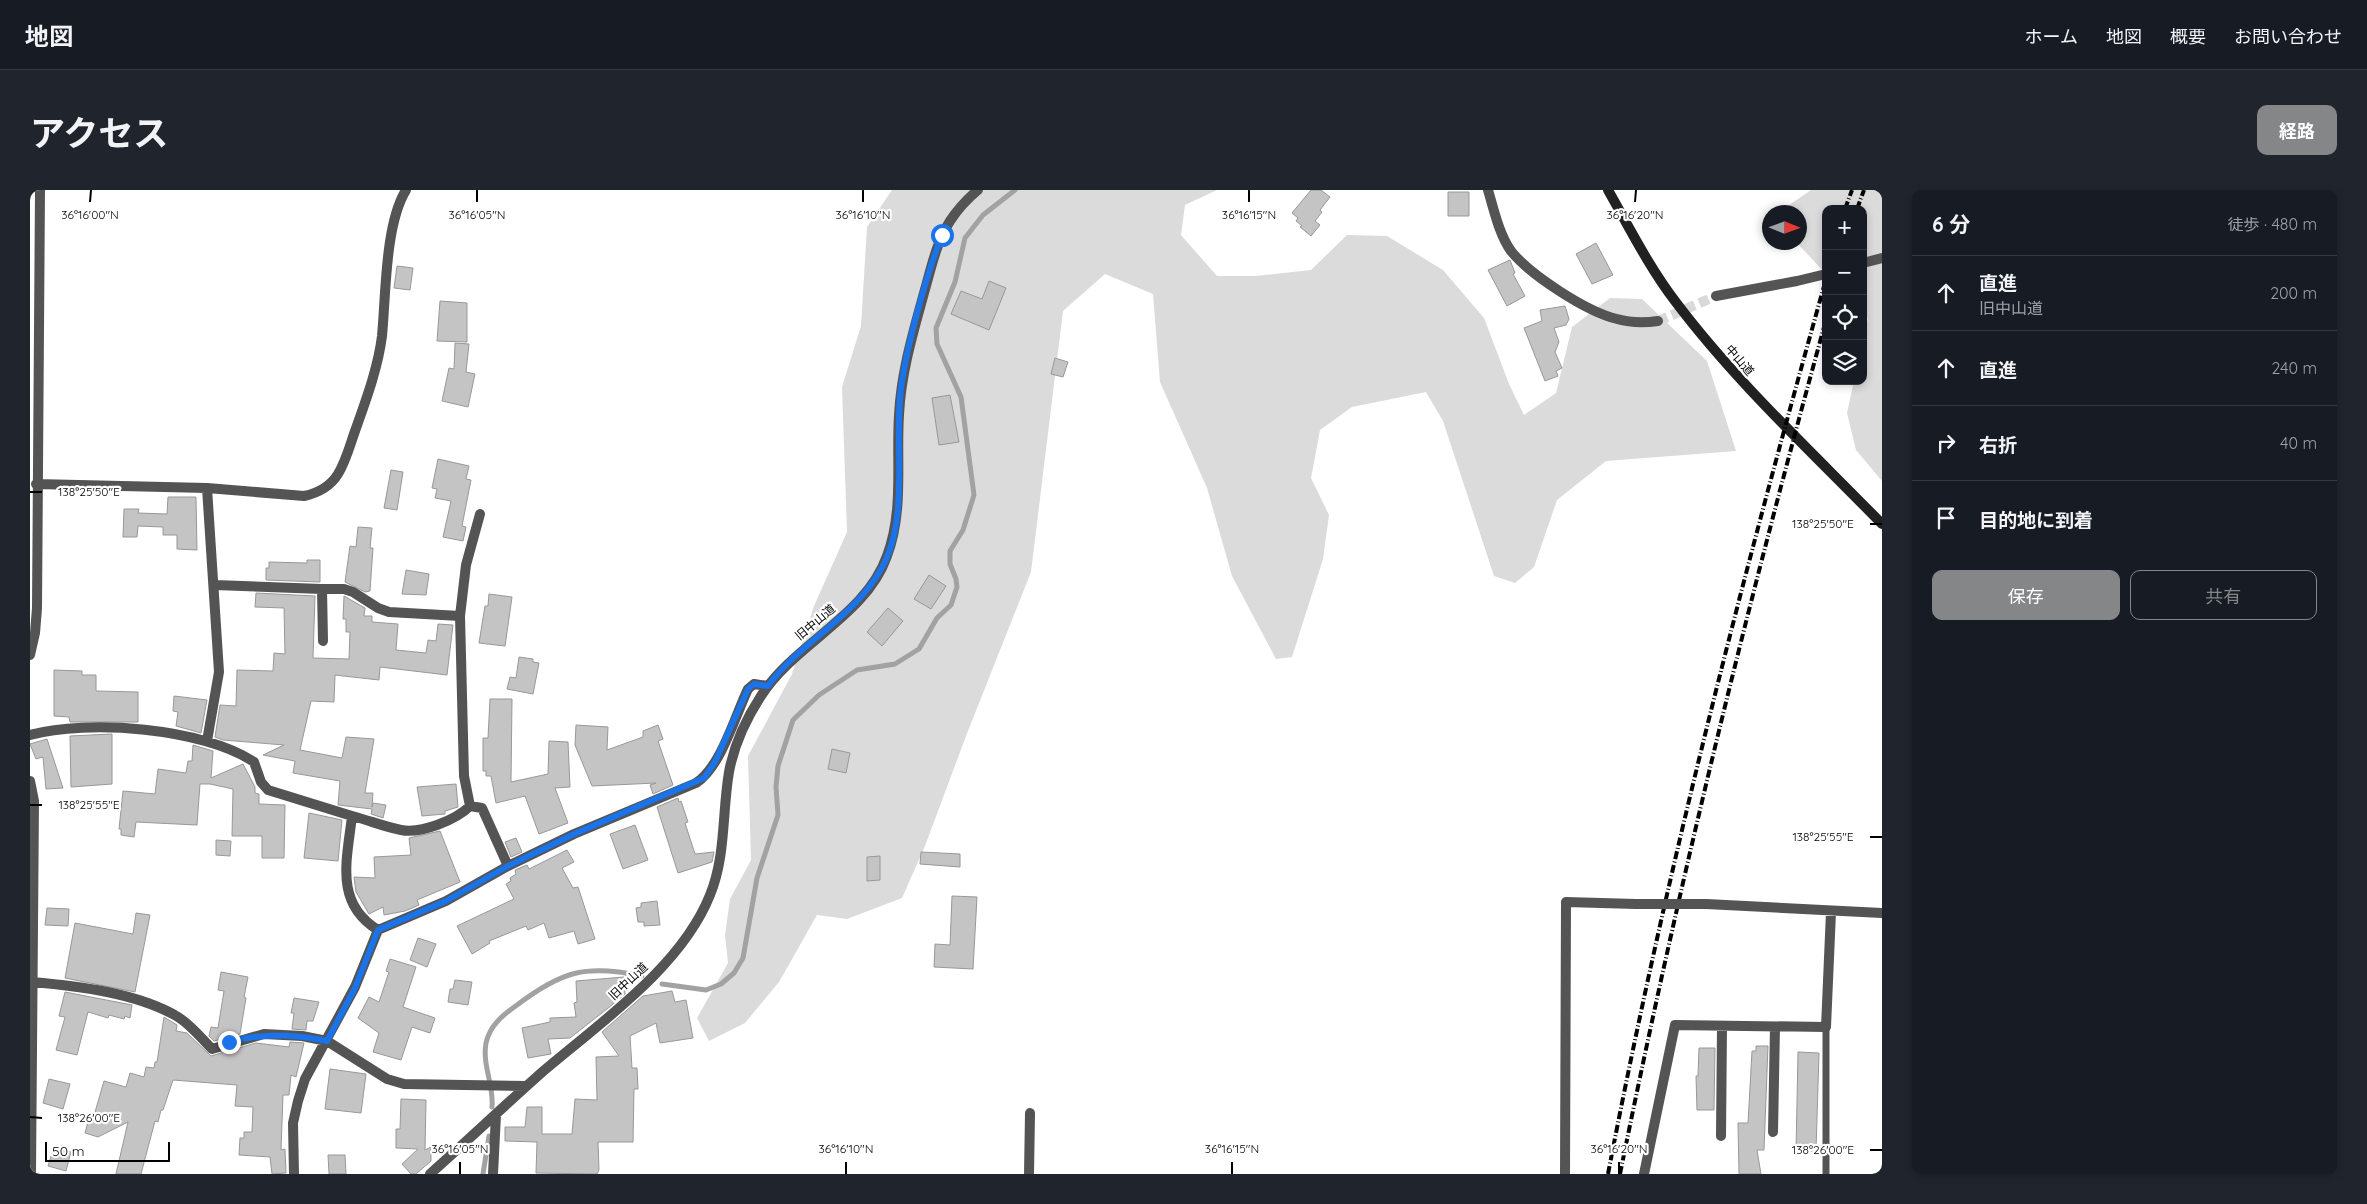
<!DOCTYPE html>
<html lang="ja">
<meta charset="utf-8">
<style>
:root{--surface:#171b24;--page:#20242c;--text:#f1f3f6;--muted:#9ea1a6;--line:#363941;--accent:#858687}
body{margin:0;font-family:Quicksand,"Noto Sans JP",sans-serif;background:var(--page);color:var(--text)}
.controls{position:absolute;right:15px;top:15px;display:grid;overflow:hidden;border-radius:10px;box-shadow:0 2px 8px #0003}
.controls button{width:45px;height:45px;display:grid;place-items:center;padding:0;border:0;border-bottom:1px solid var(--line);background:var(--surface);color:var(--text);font:25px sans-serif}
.compass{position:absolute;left:1732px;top:15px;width:45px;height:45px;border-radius:50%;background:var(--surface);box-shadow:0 2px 8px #0003;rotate:91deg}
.scale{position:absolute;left:15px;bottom:12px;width:125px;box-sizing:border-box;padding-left:5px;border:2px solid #000;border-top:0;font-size:14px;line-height:18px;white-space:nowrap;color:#000;-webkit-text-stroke:4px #fff;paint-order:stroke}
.stop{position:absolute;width:15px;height:15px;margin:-11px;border:4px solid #1a73e8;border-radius:50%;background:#fff}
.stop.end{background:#1a73e8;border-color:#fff;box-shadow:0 1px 5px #0008}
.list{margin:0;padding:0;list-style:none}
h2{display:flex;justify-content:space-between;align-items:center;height:65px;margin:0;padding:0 20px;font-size:21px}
h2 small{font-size:16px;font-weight:400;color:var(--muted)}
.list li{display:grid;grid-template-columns:32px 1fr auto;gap:15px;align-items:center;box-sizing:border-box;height:75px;padding:0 20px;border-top:1px solid var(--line)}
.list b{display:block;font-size:19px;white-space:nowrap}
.list p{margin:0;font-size:16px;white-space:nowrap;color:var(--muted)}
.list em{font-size:16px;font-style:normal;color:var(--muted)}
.actions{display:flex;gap:10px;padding:15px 20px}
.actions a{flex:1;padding:11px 0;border:1px solid var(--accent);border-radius:10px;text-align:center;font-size:18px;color:var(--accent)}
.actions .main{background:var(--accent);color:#fff}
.icon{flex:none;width:28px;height:28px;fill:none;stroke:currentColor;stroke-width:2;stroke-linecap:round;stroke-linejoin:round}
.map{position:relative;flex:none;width:1852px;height:984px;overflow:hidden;border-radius:10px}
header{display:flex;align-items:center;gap:30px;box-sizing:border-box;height:70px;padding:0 25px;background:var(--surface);border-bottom:1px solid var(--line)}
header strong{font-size:24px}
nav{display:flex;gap:28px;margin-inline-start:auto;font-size:18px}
.intro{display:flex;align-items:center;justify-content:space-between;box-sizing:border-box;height:120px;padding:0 30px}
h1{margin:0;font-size:35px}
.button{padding:12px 22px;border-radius:10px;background:var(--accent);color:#fff;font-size:18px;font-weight:700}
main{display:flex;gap:30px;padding:0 30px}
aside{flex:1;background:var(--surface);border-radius:10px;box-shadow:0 2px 8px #0003}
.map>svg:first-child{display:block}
.green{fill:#dbdbdb}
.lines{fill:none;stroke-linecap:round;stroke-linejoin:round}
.stream{stroke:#a2a2a2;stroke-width:5}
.building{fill:#c4c4c4;stroke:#989898}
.street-tunnel{stroke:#d9d9d9;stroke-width:10;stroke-dasharray:10 5;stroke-linecap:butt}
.lane{stroke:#545454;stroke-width:7}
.street{stroke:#545454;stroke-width:10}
.secondary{stroke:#212121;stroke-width:10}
.rail{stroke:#000;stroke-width:4;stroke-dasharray:8 2.5 1 2.5;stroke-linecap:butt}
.street-bridge{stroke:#545454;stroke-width:10}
.route{stroke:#1a73e8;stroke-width:6}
.ticks{fill:none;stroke:#000;stroke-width:2}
.labels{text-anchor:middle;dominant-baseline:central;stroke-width:4.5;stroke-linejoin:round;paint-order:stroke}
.street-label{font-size:12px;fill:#000;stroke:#fff}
.ticks-label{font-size:12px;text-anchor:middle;fill:#000;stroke:#fff;stroke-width:4.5;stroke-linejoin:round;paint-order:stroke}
</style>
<header>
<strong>地図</strong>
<nav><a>ホーム</a><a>地図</a><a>概要</a><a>お問い合わせ</a></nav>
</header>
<div class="intro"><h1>アクセス</h1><a class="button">経路</a></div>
<main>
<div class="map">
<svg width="1852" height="984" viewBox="0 0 1852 984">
<rect width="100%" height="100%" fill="#fff"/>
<!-- green -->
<path class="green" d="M 862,0 L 1187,0 L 1155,15 L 1151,45 L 1187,86 L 1226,86 L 1281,80 L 1317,45 L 1357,46 L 1413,80 L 1454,128 L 1479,194 L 1494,225 L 1526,203 L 1542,137 L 1580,108 L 1612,109 L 1677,171 L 1706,261 L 1576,271 L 1527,310 L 1504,377 L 1485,393 L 1464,386 L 1413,231 L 1396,202 L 1322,217 L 1290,240 L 1281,288 L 1299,325 L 1293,369 L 1262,467 L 1246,469 L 1202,386 L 1177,298 L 1130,192 L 1123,104 L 1075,84 L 1033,121 L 1001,382 L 936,546 L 895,656 L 872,708 L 817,729 L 787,725 L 749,792 L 715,833 L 679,851 L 667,828 L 698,773 L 695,745 L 700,709 L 721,670 L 718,566 L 762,484 L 784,416 L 817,342 L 812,197 L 831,136 L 837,37 Z
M 1781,0 L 1852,0 L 1852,291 L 1826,260 L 1817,223 L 1824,191 L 1833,191 L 1833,150 L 1838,128 L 1833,123 L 1833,19 L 1796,19 L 1796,84 L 1767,53 L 1770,52 L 1770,22 L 1749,22 Z"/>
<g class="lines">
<!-- stream -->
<path class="stream" d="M 632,794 L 676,800 L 691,794 L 704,783 L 713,768 L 727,688 L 748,625 L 746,597 L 748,576 L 763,530 L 789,505 L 827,480 L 865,474 L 889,459 L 907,428 L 921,415 L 927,397 L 926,389 L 920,374 L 920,361 L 933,340 L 944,305 L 931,207 L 907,154 L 906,138 L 925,92 L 935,48 L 953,25 L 985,0
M 462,917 C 464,895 452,875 456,853 C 460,835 473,825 487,815 C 532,781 556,774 612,786
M 453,984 L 459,946"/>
</g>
<!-- building -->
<path class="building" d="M 1281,0 L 1291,0 L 1300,7 L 1290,20 L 1292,22 L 1285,31 L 1290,35 L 1281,46 L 1270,37 L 1272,36 L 1266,31 L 1268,28 L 1262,23 Z
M 1418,2 L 1439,2 L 1439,26 L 1418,26 Z
M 1566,53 L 1583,85 L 1562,94 L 1546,64 Z
M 1480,70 L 1485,83 L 1483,84 L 1495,106 L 1477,116 L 1458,80 Z
M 367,76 L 383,78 L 380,100 L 364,98 Z
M 959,91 L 976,98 L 959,140 L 921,124 L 931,101 L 952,109 Z
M 410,111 L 437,113 L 437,152 L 407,151 Z
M 1535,116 L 1539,129 L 1536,135 L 1524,138 L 1529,152 L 1525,162 L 1532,178 L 1526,181 L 1528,186 L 1515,191 L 1494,138 L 1512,131 L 1510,120 Z
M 425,153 L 439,154 L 436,182 L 445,184 L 438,217 L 412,211 L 419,178 L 424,179 Z
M 1025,168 L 1038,172 L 1033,187 L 1021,184 Z
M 920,205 L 929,252 L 909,255 L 902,208 Z
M 408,269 L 439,276 L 436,289 L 441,290 L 432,336 L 436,337 L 433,351 L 413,347 L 421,311 L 405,308 L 407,299 L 402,298 Z
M 361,280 L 373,282 L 367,320 L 354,318 Z
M 138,307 L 166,307 L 167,360 L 147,359 L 147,345 L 133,345 L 133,337 L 108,336 L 107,347 L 93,347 L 94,319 L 109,319 L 108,323 L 137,324 Z
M 328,337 L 342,338 L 340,358 L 343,358 L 340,401 L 335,402 L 315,392 L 320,356 L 326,357 Z
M 277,370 L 290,370 L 290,392 L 236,390 L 236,378 L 239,378 L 239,372 L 277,373 Z
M 376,380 L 399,384 L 396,405 L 372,404 Z
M 899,385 L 916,396 L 901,419 L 884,409 Z
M 226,403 L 285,406 L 283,468 L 319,469 L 320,442 L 316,442 L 316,429 L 313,429 L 314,406 L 335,418 L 334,426 L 342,426 L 342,432 L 368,434 L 366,460 L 396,463 L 398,450 L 406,451 L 408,434 L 423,435 L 417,485 L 350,477 L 349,490 L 305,485 L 304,512 L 281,511 L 270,560 L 312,568 L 316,547 L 344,549 L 335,603 L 343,603 L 342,617 L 343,613 L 356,615 L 353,628 L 341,624 L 342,619 L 308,615 L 310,591 L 263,583 L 265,571 L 233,565 L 254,555 L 193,550 L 185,547 L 190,515 L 206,516 L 207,480 L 243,481 L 244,463 L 255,464 L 254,418 L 225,417 Z
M 459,404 L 482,407 L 475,456 L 449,453 L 455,416 L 458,416 Z
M 858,418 L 873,431 L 852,456 L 837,442 Z
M 489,467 L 503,469 L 503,472 L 509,473 L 503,504 L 477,499 L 480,487 L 486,488 Z
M 24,480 L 52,481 L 52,485 L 66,485 L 66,501 L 108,502 L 108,532 L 40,532 L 39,527 L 24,526 Z
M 144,506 L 177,510 L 171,543 L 146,536 L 148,522 L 143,521 Z
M 460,509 L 482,509 L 481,592 L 518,584 L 519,551 L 538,552 L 540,597 L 525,598 L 538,633 L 509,644 L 495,606 L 466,613 L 461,586 L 456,586 L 456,581 L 453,581 L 453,548 L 458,548 Z
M 546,535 L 578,537 L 577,560 L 613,547 L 613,541 L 628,535 L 633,549 L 628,551 L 643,595 L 623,604 L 620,595 L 626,593 L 562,596 L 545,555 Z
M 82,544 L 82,594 L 41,597 L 40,546 Z
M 17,549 L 33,598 L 16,599 L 13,567 L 6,569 L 0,554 Z
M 163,555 L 183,561 L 181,588 L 213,574 L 225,597 L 225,603 L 229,604 L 229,614 L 255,615 L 254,668 L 232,668 L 232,646 L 202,646 L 203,599 L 180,594 L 170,594 L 167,635 L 106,632 L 104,647 L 91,645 L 91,639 L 89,639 L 93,601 L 125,604 L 128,579 L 156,583 L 158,571 L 162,571 Z
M 802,559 L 820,563 L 816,583 L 798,579 Z
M 426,594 L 428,617 L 415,621 L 415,624 L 392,626 L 387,597 Z
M 648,608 L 649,612 L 651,611 L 658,632 L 655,633 L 665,664 L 684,662 L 682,672 L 648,683 L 627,617 Z
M 279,623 L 312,630 L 308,671 L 274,668 Z
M 605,635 L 618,670 L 593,679 L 580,644 Z
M 410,641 L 430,692 L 387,710 L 389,715 L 375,721 L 354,725 L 353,717 L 339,724 L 326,702 L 324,687 L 345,688 L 344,667 L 381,665 L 379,648 Z
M 486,648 L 492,662 L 481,667 L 475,652 Z
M 186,650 L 201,651 L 200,666 L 186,665 Z
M 537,660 L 544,672 L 532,678 L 543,698 L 548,697 L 565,749 L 548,754 L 544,741 L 519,748 L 514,733 L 498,740 L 496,736 L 459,751 L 460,753 L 442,764 L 427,736 L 484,709 L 476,694 L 481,691 L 480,688 L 486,684 L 485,680 L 497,675 L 499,679 Z
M 891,662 L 930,664 L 930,677 L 890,674 Z
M 850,666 L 850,690 L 837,691 L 837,667 Z
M 922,706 L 947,707 L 943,779 L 904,777 L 905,754 L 920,755 Z
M 627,711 L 630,735 L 614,736 L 614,732 L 608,732 L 606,718 L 611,717 L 611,713 Z
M 17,718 L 39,719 L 38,736 L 15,735 Z
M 106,723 L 120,725 L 105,802 L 35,788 L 45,733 L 103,744 Z
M 388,748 L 406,754 L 397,777 L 380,770 Z
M 360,769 L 386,777 L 373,817 L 405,828 L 400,843 L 382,837 L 371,870 L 343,862 L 349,843 L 328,828 L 339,807 L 349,812 L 359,782 L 356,781 Z
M 191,782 L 218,787 L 214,807 L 216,808 L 210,844 L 184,851 L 179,846 L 181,837 L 188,838 L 194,801 L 188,800 Z
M 594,787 L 595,804 L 577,819 L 540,848 L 518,849 L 521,864 L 498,868 L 492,838 L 520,832 L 520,828 L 546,827 L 544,813 L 547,812 L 546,791 Z
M 425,790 L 442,792 L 438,815 L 418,812 L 420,799 L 423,799 Z
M 642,801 L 645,812 L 656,810 L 663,848 L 630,853 L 626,833 L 600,846 L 602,878 L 607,878 L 608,899 L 604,899 L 603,952 L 568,952 L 569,980 L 567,984 L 506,983 L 507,952 L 475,951 L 475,937 L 495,937 L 497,917 L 512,917 L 512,944 L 542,944 L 545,909 L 567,910 L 566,867 L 589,866 L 572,842 L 613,806 Z
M 35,802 L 102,815 L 100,828 L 95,826 L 94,829 L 79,825 L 78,828 L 58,822 L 47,865 L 26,860 L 35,827 L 29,826 Z
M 264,808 L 289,812 L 283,831 L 277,831 L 276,840 L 262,839 L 264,823 L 261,823 Z
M 134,827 L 147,835 L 146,841 L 157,843 L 181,866 L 226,853 L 259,857 L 260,852 L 274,853 L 266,887 L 261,885 L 259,905 L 253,905 L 251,960 L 255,959 L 256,983 L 242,984 L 240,967 L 209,965 L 210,948 L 214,948 L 214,942 L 222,942 L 223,917 L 205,916 L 207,895 L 143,890 L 133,920 L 131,920 L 128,932 L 125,931 L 111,984 L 86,984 L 98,932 L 68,947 L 55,943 L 59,928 L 63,929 L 74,891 L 96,897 L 100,883 L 114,887 L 116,877 L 124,878 L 125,872 L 127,872 Z
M 1726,856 L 1738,856 L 1734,960 L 1727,960 L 1731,984 L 1709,984 L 1708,933 L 1718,933 L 1722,861 L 1726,861 Z
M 1669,858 L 1685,858 L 1684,920 L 1667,920 L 1666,886 L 1668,886 Z
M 1768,862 L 1789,863 L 1786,961 L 1766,961 Z
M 300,879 L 336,884 L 331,923 L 295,919 Z
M 19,889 L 40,894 L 33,919 L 13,913 Z
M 371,909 L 396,910 L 395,960 L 401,957 L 401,971 L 386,984 L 381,984 L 372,974 L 388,959 L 366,958 L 366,939 L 370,939 Z
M 24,957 L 41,962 L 36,981 L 18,976 Z
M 298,965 L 315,965 L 316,984 L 299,984 Z"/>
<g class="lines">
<!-- street-tunnel -->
<path class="street-tunnel" d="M 1628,131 L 1686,106"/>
<!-- lane -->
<path class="lane" d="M 1796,837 L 1796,984"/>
<!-- street -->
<path class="street" d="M 1458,0 C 1464,20 1469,44 1481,61 C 1500,85 1557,122 1587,129 C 1601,133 1614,133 1628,131
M 1833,73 L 1852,68
M 1686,106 L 1767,91 L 1796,84
M 6,294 L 177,298 L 274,306 C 288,303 300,297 308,284 C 316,271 320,255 325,241 C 336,210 348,178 352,146 C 356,104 355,34 376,0
M 450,324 L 436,375 L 430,426 L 434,586 L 440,616 L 452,618 L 478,676
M 185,395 L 292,399 L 293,451
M 292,399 L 314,399 L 323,402 L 348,418 L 359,422 L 430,426
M 0,465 L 5,443 L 7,418 L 10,0
M 0,545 C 57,529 174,538 224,572 L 231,592 L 238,600 L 322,626 C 317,670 304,713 348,740
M 177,551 L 189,482 L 177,298
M 0,591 L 4,611 L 1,984
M 322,626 C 338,630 355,637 371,640 C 391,644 426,630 440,616
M 1676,714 L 1852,723
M 2,792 C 48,796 108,803 148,827 C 161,835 171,848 182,859 L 234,844 L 272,846 L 297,851 L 357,889 L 374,894 L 496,896
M 1743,942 L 1745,837
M 1691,946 L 1692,836
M 264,984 L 263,933 L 268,911 L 275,889 L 325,797 L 348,740 L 416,711 L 478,676 L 544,644 L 666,593 C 691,577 705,526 718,499 L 724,494 L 738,496
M 400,984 C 437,951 473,917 510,884 C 568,834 651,778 680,705 C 696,666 692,623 699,582 C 704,555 716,529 731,506 C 765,453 836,426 857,366 C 874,321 866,272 869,225 C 871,183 883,143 894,103 C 901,79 906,53 920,31 C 928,19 937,9 948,0
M 463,984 L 466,925
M 999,984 L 1000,923
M 1535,984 L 1536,712 L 1606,714
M 1614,984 L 1645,835 L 1796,837 L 1801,722"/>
<!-- secondary -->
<path class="secondary" d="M 1578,0 C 1599,37 1619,77 1645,111 C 1706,192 1781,261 1852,334"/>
<!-- rail -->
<path class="rail" d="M 1815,19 L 1822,0
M 1827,19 L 1834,0
M 1578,984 C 1636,682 1713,385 1796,89
M 1590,984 C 1648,697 1718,412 1796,130"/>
<!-- street-bridge -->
<path class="street-bridge" d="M 1606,714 L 1676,714"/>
</g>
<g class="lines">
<!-- route -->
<path class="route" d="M 199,852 C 233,843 262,844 297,851 L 325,798 L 348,740 L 416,711 L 478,676 L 544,644 L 674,588 L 685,572 L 718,499 L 724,494 L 738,496 C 770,452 822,429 850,381 C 882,328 862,250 872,191 C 879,147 896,87 912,45"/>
</g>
<!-- ticks -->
<path class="ticks" d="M 60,12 L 61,0M 447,12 L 447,0M 833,12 L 833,0M 1219,12 L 1219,0M 1605,12 L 1606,0M 0,302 L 12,302M 1840,334 L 1852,334M 0,615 L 12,615M 1840,647 L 1852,647M 0,927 L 12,928M 1840,960 L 1852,960M 430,984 L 430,972M 816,984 L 816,972M 1202,984 L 1202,972M 1589,984 L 1589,972"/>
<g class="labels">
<!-- street labels -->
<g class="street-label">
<text transform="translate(1710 170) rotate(49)">中山道</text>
<text transform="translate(785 432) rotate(-40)">旧中山道</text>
<text transform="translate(598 791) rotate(-43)">旧中山道</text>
</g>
</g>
<g class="ticks-label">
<text x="60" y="29">36°16'00"N</text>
<text x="447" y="29">36°16'05"N</text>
<text x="833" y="29">36°16'10"N</text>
<text x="1219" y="29">36°16'15"N</text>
<text x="1605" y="29">36°16'20"N</text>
<text x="59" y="306">138°25'50"E</text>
<text x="1793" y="338">138°25'50"E</text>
<text x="59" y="619">138°25'55"E</text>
<text x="1793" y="651">138°25'55"E</text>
<text x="59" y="932">138°26'00"E</text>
<text x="430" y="963">36°16'05"N</text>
<text x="816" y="963">36°16'10"N</text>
<text x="1202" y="963">36°16'15"N</text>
<text x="1589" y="963">36°16'20"N</text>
<text x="1793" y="964">138°26'00"E</text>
</g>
</svg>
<div class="controls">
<button>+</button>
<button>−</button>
<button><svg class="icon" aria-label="locate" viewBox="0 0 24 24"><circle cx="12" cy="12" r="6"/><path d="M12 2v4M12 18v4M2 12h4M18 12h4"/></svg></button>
<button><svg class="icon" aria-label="layers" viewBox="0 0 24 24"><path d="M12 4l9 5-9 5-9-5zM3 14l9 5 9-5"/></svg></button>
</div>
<svg class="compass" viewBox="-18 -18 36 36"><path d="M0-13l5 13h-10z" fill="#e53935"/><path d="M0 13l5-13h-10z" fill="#9ea1a6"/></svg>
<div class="scale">50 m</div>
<div class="stop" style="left:912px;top:45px"></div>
<div class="stop end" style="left:199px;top:852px"></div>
</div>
<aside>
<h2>6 分<small>徒歩 · 480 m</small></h2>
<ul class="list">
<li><svg class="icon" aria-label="ahead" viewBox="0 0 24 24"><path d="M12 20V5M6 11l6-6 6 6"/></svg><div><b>直進</b><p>旧中山道</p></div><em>200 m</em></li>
<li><svg class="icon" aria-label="ahead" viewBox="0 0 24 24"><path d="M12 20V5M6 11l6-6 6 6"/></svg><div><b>直進</b></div><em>240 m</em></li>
<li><svg class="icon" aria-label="right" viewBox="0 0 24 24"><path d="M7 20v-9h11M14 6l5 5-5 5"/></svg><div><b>右折</b></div><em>40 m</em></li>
<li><svg class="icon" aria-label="arrive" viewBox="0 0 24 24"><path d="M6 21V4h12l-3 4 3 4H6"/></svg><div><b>目的地に到着</b></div></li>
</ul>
<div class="actions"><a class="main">保存</a><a>共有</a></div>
</aside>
</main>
